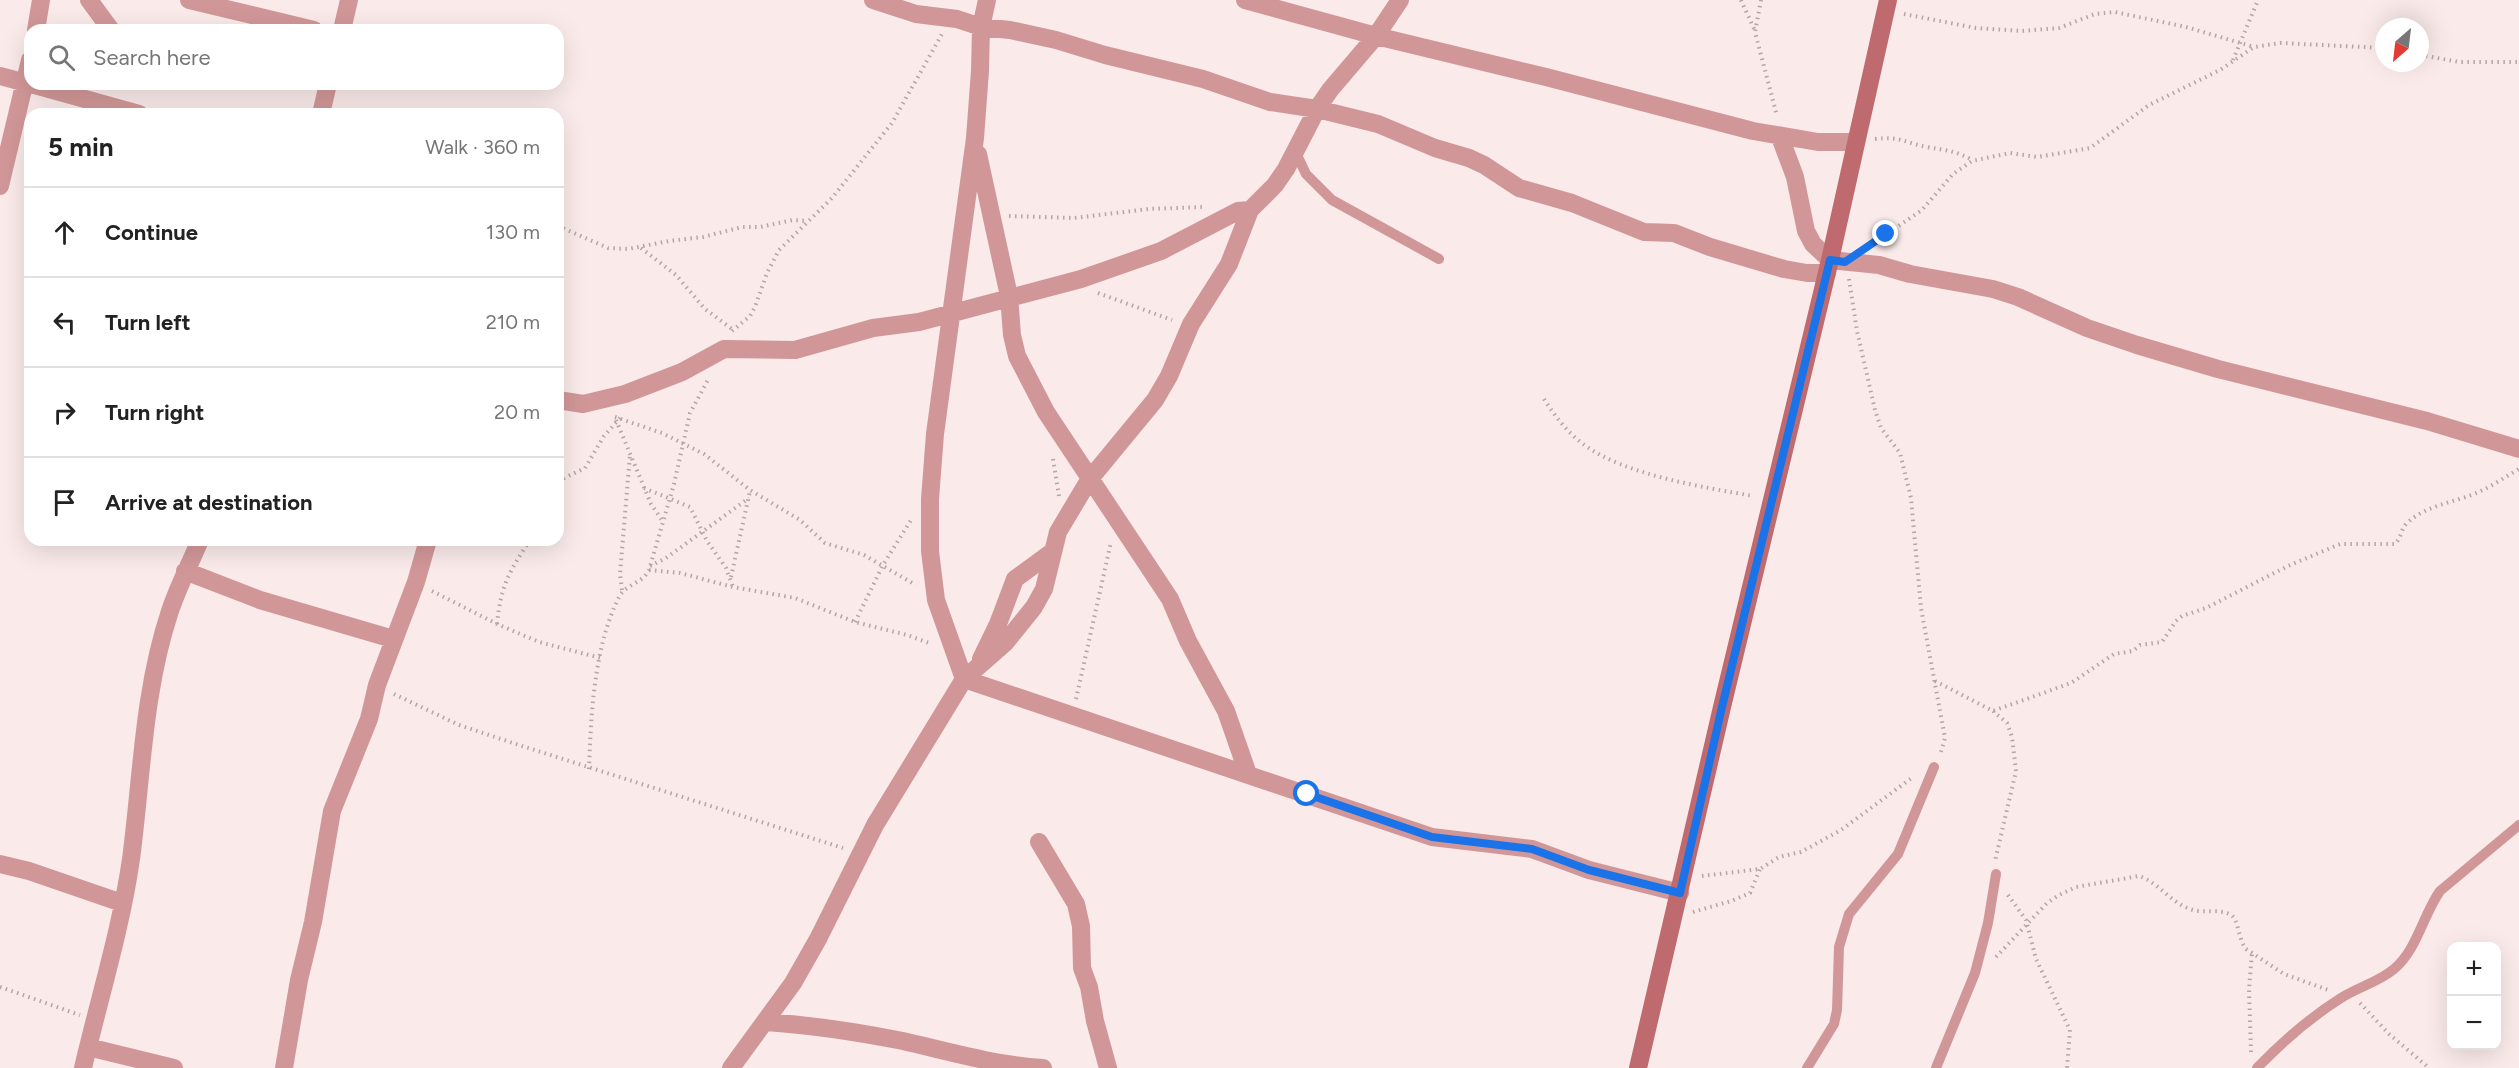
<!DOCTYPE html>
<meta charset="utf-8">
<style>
:root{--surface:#fff;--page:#f6f6f6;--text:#222;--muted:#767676;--line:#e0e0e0}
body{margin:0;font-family:Figtree,sans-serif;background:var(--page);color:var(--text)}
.controls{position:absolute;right:18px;bottom:18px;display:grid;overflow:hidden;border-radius:12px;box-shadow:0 6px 24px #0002}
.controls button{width:54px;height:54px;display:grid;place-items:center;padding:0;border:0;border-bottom:2px solid var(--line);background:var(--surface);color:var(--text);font:30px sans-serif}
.compass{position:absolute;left:2375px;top:18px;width:54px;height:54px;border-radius:50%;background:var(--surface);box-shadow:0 6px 24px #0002;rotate:208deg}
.stop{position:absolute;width:18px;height:18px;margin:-14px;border:4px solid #1a73e8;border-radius:50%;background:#fff}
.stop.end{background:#1a73e8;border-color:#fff;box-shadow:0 2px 6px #0008}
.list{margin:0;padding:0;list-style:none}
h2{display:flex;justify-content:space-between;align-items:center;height:78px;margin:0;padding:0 24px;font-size:26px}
h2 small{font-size:20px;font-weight:400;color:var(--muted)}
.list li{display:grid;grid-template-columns:39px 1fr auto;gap:18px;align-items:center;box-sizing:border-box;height:90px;padding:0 24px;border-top:2px solid var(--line)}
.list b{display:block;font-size:22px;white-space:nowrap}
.list em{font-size:20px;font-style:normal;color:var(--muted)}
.icon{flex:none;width:33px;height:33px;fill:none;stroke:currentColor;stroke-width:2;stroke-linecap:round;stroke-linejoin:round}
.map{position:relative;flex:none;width:2519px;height:1068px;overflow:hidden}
.search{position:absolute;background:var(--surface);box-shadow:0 6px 24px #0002;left:24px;top:24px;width:540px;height:66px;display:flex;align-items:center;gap:15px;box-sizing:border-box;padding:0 21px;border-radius:18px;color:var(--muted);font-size:22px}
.panel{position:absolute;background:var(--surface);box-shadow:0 6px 24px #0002;left:24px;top:108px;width:540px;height:438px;border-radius:18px}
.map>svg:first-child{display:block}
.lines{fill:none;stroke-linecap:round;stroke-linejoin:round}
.path{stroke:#b3a6a6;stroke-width:4;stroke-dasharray:1.5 4.5;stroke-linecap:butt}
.lane{stroke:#d19798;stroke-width:10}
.street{stroke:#d19798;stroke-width:18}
.secondary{stroke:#be6a6e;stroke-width:18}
.route{stroke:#1a73e8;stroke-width:8}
</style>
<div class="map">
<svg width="2519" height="1068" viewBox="0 0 2519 1068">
<rect width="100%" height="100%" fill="#faeaea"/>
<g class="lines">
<!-- path -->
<path class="path" d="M 1741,0 L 1755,31
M 1761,0 L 1755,32 L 1777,116
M 1904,14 L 1976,28 L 2022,31 L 2059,28 L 2095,14 L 2115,12 L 2186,27 L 2254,47
M 2420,55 L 2460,62 L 2519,62
M 2233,60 L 2258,0
M 1875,139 C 1901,136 1905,143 1927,147 C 1944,150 1957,151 1972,160
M 1009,216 L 1074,218 L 1149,209 L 1202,207
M 558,226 L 608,248 L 628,249 L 669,241 L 703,237 L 742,227 L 760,227 L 793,220 L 807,221
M 1869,246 L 1922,210 L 1953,174 L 1972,161 L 2010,153 L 2037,157 L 2090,148 L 2149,105 L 2220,70 L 2254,47 L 2280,43 L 2384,48
M 641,248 L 676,275 L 705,309 L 732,329
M 1849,279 L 1857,331 L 1875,410 L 1881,428 L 1900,453 L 1911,498 L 1921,608 L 1945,738 L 1940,755
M 1098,293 L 1172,320
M 732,331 L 750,316 L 755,307 L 767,273 L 779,250 L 832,198 L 892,123 L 942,34
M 1544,399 C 1555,416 1567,432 1583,444 C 1624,475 1703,487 1753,496
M 615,417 L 662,433 L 704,454 L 750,490 L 800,520 L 825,543 L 864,555 L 916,585
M 616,420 L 651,504 L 662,520
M 1053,459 L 1059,496
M 558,481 L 585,468 L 604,436 L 621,417
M 644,488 L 690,507 L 707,541 L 726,568 L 733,587
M 650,566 L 666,558 L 749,498
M 649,570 L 680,573 L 733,587 L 795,598 L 855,622 L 907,635 L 932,644
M 731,577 L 750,491
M 622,590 L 620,574 L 630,455
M 432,591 L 497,624 L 539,642 L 601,658
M 855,622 L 883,565 L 911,520
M 497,624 C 501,585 509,572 530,540
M 1935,681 L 1993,711 L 2071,683 L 2114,654 L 2133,651 L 2140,645 L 2162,642 L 2176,621 L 2182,616 L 2206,608 L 2288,566 L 2340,544 L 2395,544 C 2401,538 2401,530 2406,524 C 2428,503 2457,503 2483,490 C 2495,484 2507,476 2519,469
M 394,694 L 459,725 L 522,746 L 843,848
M 1076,699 L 1111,542
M 1993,711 L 2007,723 L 2012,737 L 2016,771 L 1995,861
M 589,769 C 591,714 594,647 619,597 C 626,584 643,583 649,570 L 674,484 L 690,413 L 709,378
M 1702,876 L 1760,869 L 1779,857 L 1801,852 L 1841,830 L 1913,777
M 2008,895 L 2026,920 L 2036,959 L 2070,1030 L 2067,1068
M 1693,912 L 1731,901 L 1750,893 L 1760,869
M 1996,957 L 2047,903 L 2059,895 L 2076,887 L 2139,876 C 2158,882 2170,902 2190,909 C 2202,914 2220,908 2231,915 C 2239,920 2238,939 2246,949 L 2284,974 L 2328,990
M 0,987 L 80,1015
M 2360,1003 L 2389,1034 L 2429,1068
M 2251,1052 L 2249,989 L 2252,953"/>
<!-- lane -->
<path class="lane" d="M 1296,153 L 1306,174 L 1332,200 L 1439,259
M 1807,1068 L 1834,1024 L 1837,1010 L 1839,947 L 1849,914 L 1898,854 L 1934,767
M 1936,1068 L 1975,973 L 1988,923 L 1996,874
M 2257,1068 C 2282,1042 2311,1017 2341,998 C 2358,987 2379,982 2394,969 C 2417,950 2423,915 2440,891 L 2519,825"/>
<!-- street -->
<path class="street" d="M 89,0 L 111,30
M 189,0 L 314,30
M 873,0 L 916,14 L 957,19 L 981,27 L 1010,30 L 1056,40 L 1105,55 L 1203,79 L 1270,102 L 1317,109 L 1378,124 L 1435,148 L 1469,158 L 1484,165 L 1519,188 L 1572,203 L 1644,232 L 1674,233 L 1710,247 L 1784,269 L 1807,273 L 1827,273
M 987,0 L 981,27 L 980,71 L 975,138 L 935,434 L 930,499 L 930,551 L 936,600 L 964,679 L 1432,837 L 1532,849 L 1589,870 L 1680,893
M 1245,0 L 1376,36 L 1546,77 L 1753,131 L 1818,142 L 1856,142
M 36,30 L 41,0
M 342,30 L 349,0
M 0,76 L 30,84
M 31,84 L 139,114
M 321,114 L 328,84
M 1780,137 L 1795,177 L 1806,231 L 1813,244 L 1830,260 L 1879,265 L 1910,274 L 1993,289 L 2018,297 L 2087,328 L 2137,345 L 2218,369 L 2427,421 L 2519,449
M 978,154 L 1009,296 L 1012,335 L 1017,356 L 1046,412 L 1170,599 L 1188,641 L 1226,711 L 1248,774
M 0,186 L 30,60
M 558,400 L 583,404 L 625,394 L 682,372 L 724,349 L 795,350 L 873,328 L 919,322 L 1081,279 L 1161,251 L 1238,211 L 1250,210
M 185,571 L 260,600 L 393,639
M 981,659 L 998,624 L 1015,579 L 1052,552
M 1039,842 L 1076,904 L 1081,926 L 1082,968 L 1089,987 L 1095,1021 L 1108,1068
M 0,864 L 29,871 L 122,903
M 766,1022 C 812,1025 857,1032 903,1041 C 950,1052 995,1065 1043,1068
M 88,1047 L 174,1068
M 83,1068 C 99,999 121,929 131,859 C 142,776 143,692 170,611 C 178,587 190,564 200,540
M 284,1068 L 299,980 L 313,922 L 332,811 L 369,719 L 377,685 L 416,582 L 428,540
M 731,1068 L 793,983 L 818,939 L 875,825 L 964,679 L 1005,643 L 1034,607 L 1044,589 L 1058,532 L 1089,480 L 1155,400 L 1169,376 L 1191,324 L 1229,264 L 1250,210 L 1275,185 L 1286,169 L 1317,109 L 1330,90 L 1376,36 L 1400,0"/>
<!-- secondary -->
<path class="secondary" d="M 1638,1068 L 1722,707 L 1830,260 L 1888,0"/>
</g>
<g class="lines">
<!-- route -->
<path class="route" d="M 1307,794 L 1432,837 L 1532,849 L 1589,870 L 1680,893 L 1722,707 L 1830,260 L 1845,262 L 1886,234"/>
</g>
</svg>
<div class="controls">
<button>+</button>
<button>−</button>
</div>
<svg class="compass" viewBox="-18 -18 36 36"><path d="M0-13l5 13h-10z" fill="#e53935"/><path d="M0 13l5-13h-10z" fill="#767676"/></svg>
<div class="stop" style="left:1307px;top:794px"></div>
<div class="stop end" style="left:1886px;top:234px"></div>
<div class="search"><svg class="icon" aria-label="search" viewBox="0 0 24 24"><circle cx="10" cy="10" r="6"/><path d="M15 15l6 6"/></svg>Search here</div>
<section class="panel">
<h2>5 min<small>Walk · 360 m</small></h2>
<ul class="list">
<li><svg class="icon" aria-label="ahead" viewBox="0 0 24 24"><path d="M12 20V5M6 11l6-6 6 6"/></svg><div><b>Continue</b></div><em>130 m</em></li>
<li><svg class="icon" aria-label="left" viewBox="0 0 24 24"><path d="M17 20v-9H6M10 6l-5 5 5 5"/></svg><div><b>Turn left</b></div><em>210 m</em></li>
<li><svg class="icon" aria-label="right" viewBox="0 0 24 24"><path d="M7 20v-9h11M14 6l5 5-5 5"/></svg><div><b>Turn right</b></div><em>20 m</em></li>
<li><svg class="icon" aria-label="arrive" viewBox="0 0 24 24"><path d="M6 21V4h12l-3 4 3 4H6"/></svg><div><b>Arrive at destination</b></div></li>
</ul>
</section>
</div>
